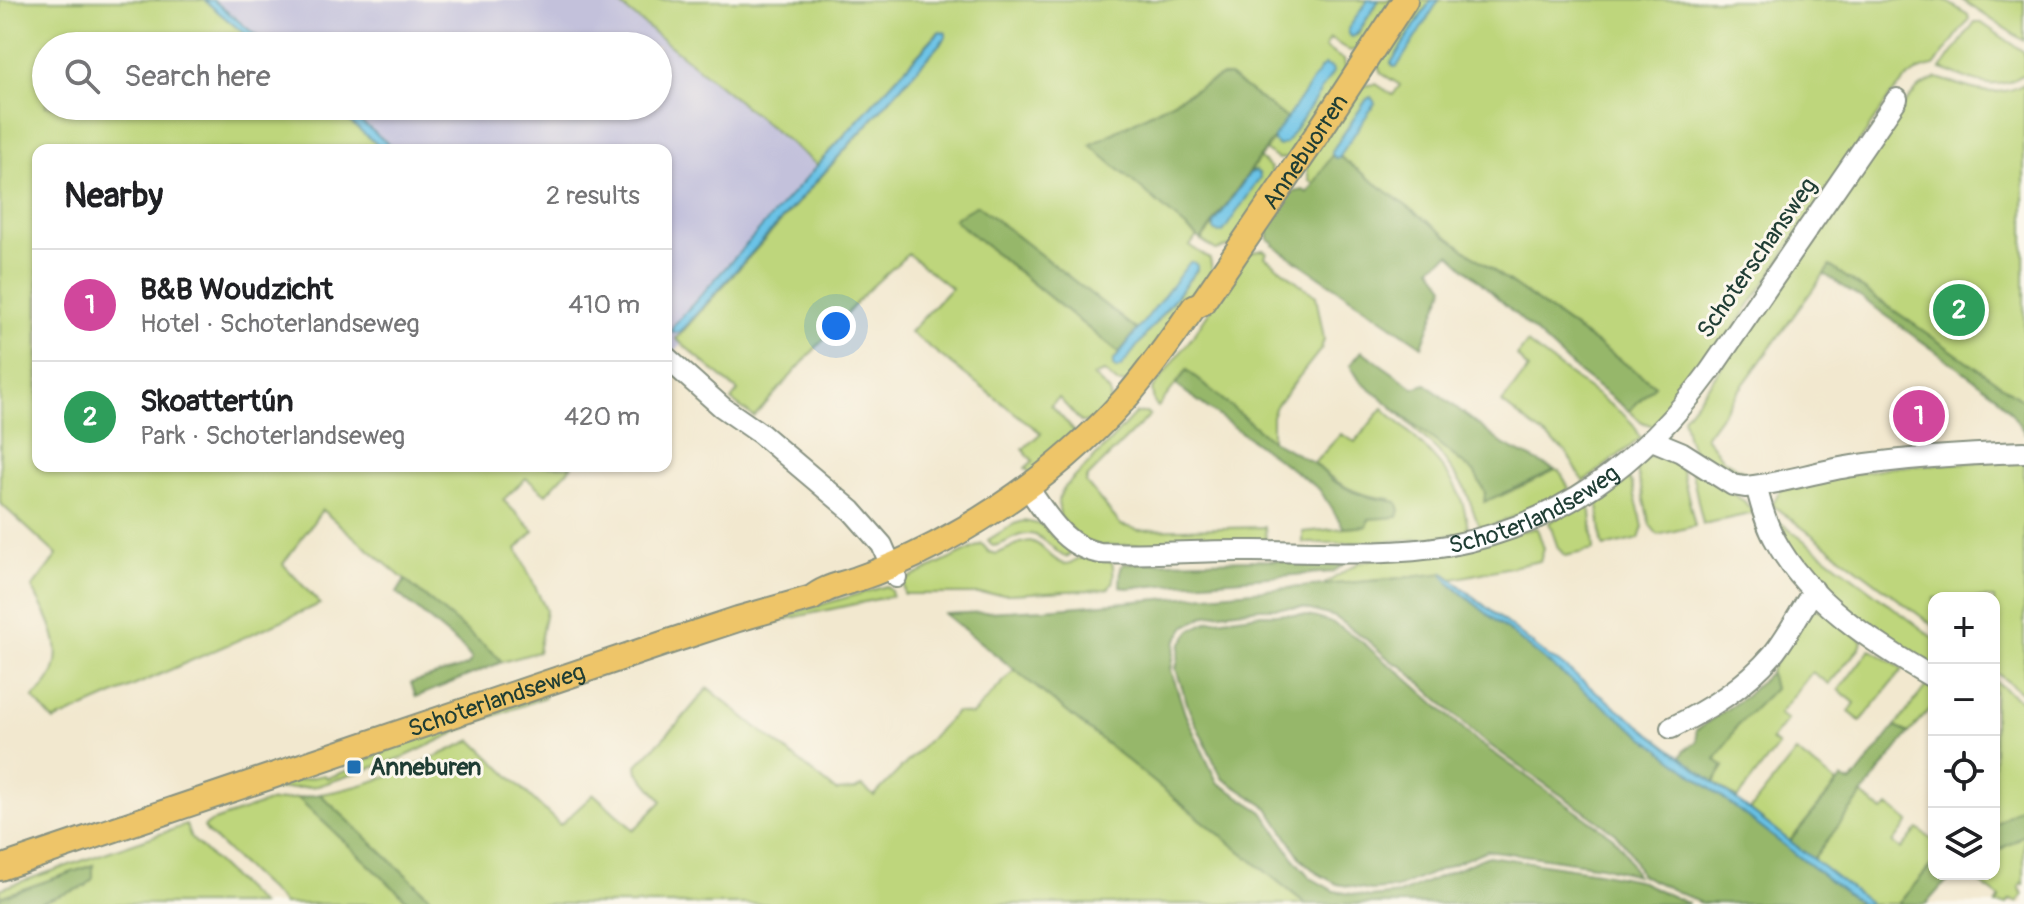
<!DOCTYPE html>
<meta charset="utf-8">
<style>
:root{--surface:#fff;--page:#f2f2f2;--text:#202124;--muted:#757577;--line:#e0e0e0;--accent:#0f766e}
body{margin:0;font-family:Pangolin,sans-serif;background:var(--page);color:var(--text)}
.controls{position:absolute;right:24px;bottom:24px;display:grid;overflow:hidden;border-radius:16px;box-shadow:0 2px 6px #0004}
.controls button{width:72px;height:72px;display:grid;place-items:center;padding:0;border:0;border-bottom:2px solid var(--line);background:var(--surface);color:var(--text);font:40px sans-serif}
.you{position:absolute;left:836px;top:326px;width:28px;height:28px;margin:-20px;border:6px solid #fff;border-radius:50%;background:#1a73e8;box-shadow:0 0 0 12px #1a73e833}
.badge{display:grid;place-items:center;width:52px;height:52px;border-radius:50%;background:var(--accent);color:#fff;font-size:26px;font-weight:700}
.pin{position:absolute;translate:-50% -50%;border:4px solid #fff;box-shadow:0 2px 8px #0006}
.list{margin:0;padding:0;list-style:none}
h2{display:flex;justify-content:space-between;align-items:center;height:104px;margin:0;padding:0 32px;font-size:34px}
h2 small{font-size:26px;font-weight:400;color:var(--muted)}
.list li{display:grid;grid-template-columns:52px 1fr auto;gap:24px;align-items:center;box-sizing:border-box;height:112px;padding:0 32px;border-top:2px solid var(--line)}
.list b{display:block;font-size:30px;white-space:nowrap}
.list p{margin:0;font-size:26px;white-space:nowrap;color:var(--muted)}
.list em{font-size:26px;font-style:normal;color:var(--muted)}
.icon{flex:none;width:44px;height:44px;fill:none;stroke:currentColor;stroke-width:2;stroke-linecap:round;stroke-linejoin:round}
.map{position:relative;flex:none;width:2024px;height:904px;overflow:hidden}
.search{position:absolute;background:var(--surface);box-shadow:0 2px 6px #0004;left:32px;top:32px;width:640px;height:88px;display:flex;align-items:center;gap:20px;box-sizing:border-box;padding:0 28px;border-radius:44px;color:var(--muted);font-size:30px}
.panel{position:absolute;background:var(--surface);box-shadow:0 2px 6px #0004;left:32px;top:144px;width:640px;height:328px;border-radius:16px}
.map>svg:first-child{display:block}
.industrial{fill:#c3c1db}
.green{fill:#bed67b;stroke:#6e8a58;stroke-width:2;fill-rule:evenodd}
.forest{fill:#96b76b;stroke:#5a7a50;stroke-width:2}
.water{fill:#6ac3e7;stroke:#44808e;stroke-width:2}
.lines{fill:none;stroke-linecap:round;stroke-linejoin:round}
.minor-casing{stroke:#889282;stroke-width:24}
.major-casing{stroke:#889282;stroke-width:28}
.minor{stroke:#fff;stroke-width:20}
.major{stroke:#eec569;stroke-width:24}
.poi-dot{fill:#1f6fb2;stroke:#fbf7ec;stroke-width:3}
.labels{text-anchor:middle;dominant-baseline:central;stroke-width:6;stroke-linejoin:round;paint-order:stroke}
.street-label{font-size:24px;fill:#1f3d34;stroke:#fbf7ec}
.poi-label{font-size:24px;font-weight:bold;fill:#1f3d34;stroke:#fbf7ec;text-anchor:start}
</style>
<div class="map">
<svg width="2024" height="904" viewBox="0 0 2024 904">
<rect width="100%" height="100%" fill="#fbf7ec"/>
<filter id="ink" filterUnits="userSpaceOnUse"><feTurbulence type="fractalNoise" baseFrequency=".0125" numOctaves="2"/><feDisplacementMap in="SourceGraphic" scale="16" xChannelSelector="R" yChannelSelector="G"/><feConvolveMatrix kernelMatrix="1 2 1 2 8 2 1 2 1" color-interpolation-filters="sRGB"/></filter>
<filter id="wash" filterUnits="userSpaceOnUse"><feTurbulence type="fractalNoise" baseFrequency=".006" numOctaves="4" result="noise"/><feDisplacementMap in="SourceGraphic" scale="32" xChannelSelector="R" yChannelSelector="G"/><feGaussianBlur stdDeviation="1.8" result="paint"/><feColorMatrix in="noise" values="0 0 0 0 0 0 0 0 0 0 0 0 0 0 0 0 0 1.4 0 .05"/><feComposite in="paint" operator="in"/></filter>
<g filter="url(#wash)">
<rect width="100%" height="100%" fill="#f2e8cf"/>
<!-- industrial -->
<path class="industrial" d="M 212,0 L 614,0 L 823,170 L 666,362 L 666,150 L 392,150 L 339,106 L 658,106 L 658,46 L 266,46 Z"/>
<!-- green -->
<path class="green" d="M 0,0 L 204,0 L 259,46 L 46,46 L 46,106 L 331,106 L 384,150 L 38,150 L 38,466 L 572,466 L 546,494 L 526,478 L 503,500 L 534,531 L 517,549 L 546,610 L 538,652 L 502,662 L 322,510 L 283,564 L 320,604 L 54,721 L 33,698 C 74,665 54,627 32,588 L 57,555 L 0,503 Z
M 614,0 L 1368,0 L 1349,29 L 1357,35 L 1379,0 L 1395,0 L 1365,47 L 1350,51 L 1330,39 L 1325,48 L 1344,60 L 1347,75 L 1292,157 L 1278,159 L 1265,150 L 1274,137 L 1275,142 L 1326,65 L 1321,68 L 1287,119 L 1229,76 L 1221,76 L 1091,145 L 1197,236 L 1190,246 L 1210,259 L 1213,275 L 1132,383 L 1117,383 L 1104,372 L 1093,376 L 1110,392 L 1111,407 L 1097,422 L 1081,422 L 1059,398 L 1051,405 L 1074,431 L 1073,444 L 1032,475 L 1025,468 L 1033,461 L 1023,449 L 1041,433 L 910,332 L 951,288 L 908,254 L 866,292 L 754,417 L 731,400 L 738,391 L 676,339 L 946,37 L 946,33 L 940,31 L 937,33 L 817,165 ZM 977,206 L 1137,330 L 1190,263 L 1193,262 L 1197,265 L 1197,270 L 1121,367 L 1116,369 L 1113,362 L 1119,353 L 954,220 Z
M 1415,0 L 1431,0 L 1391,63 L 1394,67 L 1397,66 L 1439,0 L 1944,0 L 1968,15 L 1969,19 L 1934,66 C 1913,68 1900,85 1887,101 L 1724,344 L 1656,427 L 1642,422 L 1629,411 L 1655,385 L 1498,274 L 1339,156 L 1375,103 L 1371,97 L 1367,99 L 1332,151 L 1332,155 L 1315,184 L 1309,180 L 1306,165 L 1360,86 L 1376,84 L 1393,95 L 1400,85 L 1381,73 L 1377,59 Z
M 1962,0 L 2024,0 L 2024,41 Z
M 1975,22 L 1980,22 L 2024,52 L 2024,74 C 1994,95 1972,79 1941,69 Z
M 1937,78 C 1966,87 1996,101 2024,84 L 2024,401 L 1830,266 L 1705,437 L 1724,460 L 1752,476 L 1767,474 L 1739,478 L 1693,450 L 1688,439 L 1683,417 L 1706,389 L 1906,102 L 1918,88 Z
M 1259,158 L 1271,168 L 1274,183 L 1232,246 L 1216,250 L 1201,240 L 1214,224 L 1215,230 L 1255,171 L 1250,173 Z
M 1263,250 L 1267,252 L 1265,257 L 1316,296 L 1324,339 L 1321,349 L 1276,406 L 1272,416 L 1272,441 L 1187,370 L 1158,407 L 1154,402 L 1152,390 L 1193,336 L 1248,253 Z
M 1527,343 L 1624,415 L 1633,424 L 1641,438 L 1584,482 L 1566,452 L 1502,403 L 1528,369 L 1517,356 Z
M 1388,403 L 1463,462 L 1475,473 L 1485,493 L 1501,496 L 1555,470 L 1560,471 L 1570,491 L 1519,515 L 1480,530 L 1466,490 L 1438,451 Z
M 1383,408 C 1409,432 1445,463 1459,494 C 1465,506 1466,520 1469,532 C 1411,543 1362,543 1303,543 L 1303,532 L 1367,526 L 1369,519 L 1391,499 C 1357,496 1339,486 1314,463 L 1341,434 L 1355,442 Z
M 1136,413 L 1146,413 L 1150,415 L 1087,478 L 1086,483 L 1121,525 L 1139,530 L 1265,527 L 1266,542 L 1099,546 L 1080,538 L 1060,517 L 1058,500 L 1063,489 L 1100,452 Z
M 1655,456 L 1666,456 L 1680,462 L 1695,526 L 1658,535 L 1650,525 L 1636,467 L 1646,457 Z
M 2024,459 L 2024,694 L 1994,671 L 1994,598 L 1934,598 L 1934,626 L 1772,505 L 1782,487 L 1891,467 Z
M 1691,468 L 1744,501 L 1754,513 L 1703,524 Z
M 1626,475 L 1632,484 L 1643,527 L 1639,539 L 1604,547 L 1602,542 L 1597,495 Z
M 1587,502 L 1591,512 L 1594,550 L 1565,556 L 1558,548 L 1549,522 Z
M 1770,515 L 1934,638 L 1934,670 L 1847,613 L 1799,563 Z
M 1024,521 L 1042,525 L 1072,552 L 1067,557 L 1063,556 C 1045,543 1037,525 1011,539 C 1004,543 1001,545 993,546 L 988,540 L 1014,524 Z
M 1537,528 L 1544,549 L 1540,561 L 1453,579 L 1446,574 L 1323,585 L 1360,562 Z
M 1030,541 C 1044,544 1049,559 1062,563 C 1070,566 1073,560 1080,558 C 1089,556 1103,561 1112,562 C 1114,570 1115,585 1107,589 L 1010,594 L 904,594 L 903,581 L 982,544 L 989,552 L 997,554 L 1020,543 Z
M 886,586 L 891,591 L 892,596 L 791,618 L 691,647 L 737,629 Z
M 1816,609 L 1824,610 L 1862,641 L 1860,647 L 1829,684 L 1812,672 L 1779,714 L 1787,720 L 1771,740 L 1778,746 L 1737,799 L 1714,782 L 1724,767 L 1714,760 L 1725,747 L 1736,727 L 1774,689 L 1770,672 L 1774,664 L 1810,611 Z
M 1870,649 L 1903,669 L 1861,721 L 1849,712 L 1855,703 L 1839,690 Z
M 1015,669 L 1306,904 L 437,904 L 320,794 C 374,786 423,763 472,740 L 560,825 L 594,794 L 634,830 L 662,801 L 638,772 L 637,765 L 681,720 L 708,688 L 836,791 L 855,790 L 862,786 L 874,796 L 956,712 L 972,715 Z
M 1994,681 L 2024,703 L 2024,805 L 1994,825 Z
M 1929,682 L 1934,685 L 1934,705 L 1909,733 L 1895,727 Z
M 544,693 L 545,697 L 483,720 L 404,757 L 318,786 L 273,790 L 201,814 L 202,808 L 273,785 L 325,775 L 327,778 L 355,768 L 355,765 L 414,738 Z
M 1796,752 L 1837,783 L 1790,841 L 1750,810 Z
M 1862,795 L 1883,811 L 1889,806 L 1909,822 L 1893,843 L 1901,849 L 1918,829 L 1934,841 L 1934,862 L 1898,904 L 1871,904 L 1813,859 Z
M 298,798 L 411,904 L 284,904 L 208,833 L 204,827 L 211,822 L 268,802 Z
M 186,825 L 191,838 L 260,904 L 36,904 L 86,886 L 93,865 L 0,897 L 0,889 Z
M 2024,834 L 2024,884 L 2022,883 L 2019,886 L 2023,895 L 2018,902 L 2010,900 L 2007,904 L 1996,904 L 2000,898 L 1967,874 L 1994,874 L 1994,852 L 2012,843 Z"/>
<!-- forest -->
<path class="forest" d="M 1221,76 L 1229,76 L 1287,119 L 1201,240 L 1090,145 Z
M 1332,155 L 1336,158 L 1339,156 L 1498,274 L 1655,385 L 1629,411 L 1576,370 L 1450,254 L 1431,267 L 1445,286 L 1422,346 L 1273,245 L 1274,243 L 1269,240 L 1267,225 L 1289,193 L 1303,190 L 1308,193 Z
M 977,205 L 1137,330 L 1119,353 L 953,219 Z
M 1830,266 L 2024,401 L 2024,432 L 2010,411 L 1996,395 L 1866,301 L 1824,274 Z
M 1362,351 L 1414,388 L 1426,384 L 1504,445 L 1555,470 L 1484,502 L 1485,493 L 1475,473 L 1360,381 L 1350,365 Z
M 1187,370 L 1272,441 L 1314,463 L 1333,481 L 1354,492 L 1370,497 L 1397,502 L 1400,510 L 1398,517 L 1369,519 L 1367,526 L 1344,528 L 1319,489 L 1176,385 Z
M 1250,560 L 1347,562 L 1333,572 L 1126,588 L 1120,586 L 1121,567 L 1124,563 Z
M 1444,573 L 1449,583 L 1552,666 L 1860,904 L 1701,903 L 1641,875 L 1629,850 L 1615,833 L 1481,739 L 1403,667 L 1391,661 L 1367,640 L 1335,617 L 1303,608 L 1260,608 L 1206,615 L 1186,626 L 1176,641 L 1171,670 L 1185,714 L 1217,782 L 1263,812 L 1297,863 L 1311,878 L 1334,891 L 1370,897 L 1399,894 L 1488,856 L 1598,872 L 1637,880 L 1689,904 L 1306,904 L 945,614 L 1045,609 L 1381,580 Z
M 405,580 L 498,657 L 502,662 L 416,697 L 411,683 L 467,666 L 472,659 L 463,648 L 397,593 Z
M 1260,614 C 1307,614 1328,614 1366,645 C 1377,655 1387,665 1400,672 L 1478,742 L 1613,837 L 1625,852 L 1636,875 L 1601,866 L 1487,850 L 1397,888 L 1371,890 L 1337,884 L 1317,873 L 1302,860 L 1268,808 L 1222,778 L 1190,712 L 1176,669 L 1181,644 L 1191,630 L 1209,621 Z
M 1770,672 L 1774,689 L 1736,727 L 1725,747 L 1715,759 L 1724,766 L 1714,782 L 1681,757 L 1685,750 L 1697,741 L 1696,730 L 1746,696 Z
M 1895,727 L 1909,733 L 1813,859 L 1790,841 L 1841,779 L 1851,783 Z
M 320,794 L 437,904 L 411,904 L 298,798 Z
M 2024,805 L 2024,834 L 2012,843 L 1994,852 L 1994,825 Z
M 1934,862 L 1934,874 L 1958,874 L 1941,887 L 1926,904 L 1898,904 Z
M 93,865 L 93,878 L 86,886 L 36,904 L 0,904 L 0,897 Z"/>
<!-- water -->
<path class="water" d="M 204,0 L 213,0 L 269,46 L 259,46 Z
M 1368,0 L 1379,0 L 1356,35 L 1352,37 L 1348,34 L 1348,29 Z
M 1431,0 L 1439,0 L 1397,67 L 1394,67 L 1391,63 Z
M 940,31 L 946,33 L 946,37 L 680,332 L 674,333 L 672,331 L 673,326 L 879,97 Z
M 1325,65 L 1332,68 L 1333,72 L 1286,143 L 1279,146 L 1274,142 L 1274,137 L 1321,68 Z
M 1371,97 L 1375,103 L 1339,157 L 1336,158 L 1332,155 L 1332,151 L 1367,99 Z
M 331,106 L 342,106 L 396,150 L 384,150 Z
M 1255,171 L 1259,173 L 1260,178 L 1223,232 L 1219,233 L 1214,230 L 1214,224 L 1250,173 Z
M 1190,262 L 1193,262 L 1197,265 L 1197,269 L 1121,367 L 1116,369 L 1113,366 L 1113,362 Z
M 1444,573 L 1551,659 L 1558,662 L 1871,904 L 1860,904 L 1552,666 L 1449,583 L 1444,576 Z"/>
</g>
<g filter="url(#ink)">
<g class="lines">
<defs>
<g id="minor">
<path d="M 666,357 L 722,407 L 761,434 L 852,511 L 882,545 L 896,577"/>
<path d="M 1652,440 L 1681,452 L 1733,485 L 1745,487 C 1781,484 1817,471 1853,466 C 1911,457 1966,454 2024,452"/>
<path d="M 1756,486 C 1761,504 1765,522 1774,538 C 1807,601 1875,644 1934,678"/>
<path id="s1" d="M 1028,488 C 1048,516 1064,547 1100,553 C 1151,555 1202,550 1252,551 C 1317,551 1383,557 1447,546 C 1560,525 1643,462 1710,371 L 1897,99"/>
<path d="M 1671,728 C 1709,709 1745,687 1773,654 C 1789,634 1800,611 1814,590"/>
</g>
<g id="major">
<path id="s2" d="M 0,868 L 668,642 L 738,619 L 812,598 C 825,587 841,585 857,579 C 884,570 910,558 935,545 C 1007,507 1070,460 1124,400 C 1150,371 1172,338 1194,307 L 1202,303 L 1316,136 L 1405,0"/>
</g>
</defs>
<!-- minor casing -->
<use href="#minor" class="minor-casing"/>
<!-- major casing -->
<use href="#major" class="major-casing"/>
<!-- minor -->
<use href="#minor" class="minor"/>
<!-- major -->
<use href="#major" class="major"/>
</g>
</g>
<!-- markers -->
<rect class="poi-dot" x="346" y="759" width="16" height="16" rx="4"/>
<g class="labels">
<!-- street labels -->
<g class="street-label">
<text stroke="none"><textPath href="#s2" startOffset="1538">Annebuorren</textPath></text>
<text transform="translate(1757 258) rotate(-55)">Schoterschansweg</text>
<text stroke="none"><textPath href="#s1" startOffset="542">Schoterlandseweg</textPath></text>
<text stroke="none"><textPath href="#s2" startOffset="524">Schoterlandseweg</textPath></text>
</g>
<!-- poi labels -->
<g class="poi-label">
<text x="370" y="767">Anneburen</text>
</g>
</g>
</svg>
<div class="controls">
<button>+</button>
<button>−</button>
<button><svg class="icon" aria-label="locate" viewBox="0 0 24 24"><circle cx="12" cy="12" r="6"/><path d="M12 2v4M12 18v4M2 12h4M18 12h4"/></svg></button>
<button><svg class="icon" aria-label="layers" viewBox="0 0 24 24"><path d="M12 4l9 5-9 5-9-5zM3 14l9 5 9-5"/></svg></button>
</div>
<div class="you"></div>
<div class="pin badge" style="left:1919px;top:416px;background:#d1479c">1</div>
<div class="pin badge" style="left:1959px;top:310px;background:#2e9e5b">2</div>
<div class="search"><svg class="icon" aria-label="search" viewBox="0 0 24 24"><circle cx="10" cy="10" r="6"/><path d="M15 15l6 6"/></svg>Search here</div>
<section class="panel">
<h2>Nearby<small>2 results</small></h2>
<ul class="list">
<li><span class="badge" style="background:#d1479c">1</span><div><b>B&amp;B Woudzicht</b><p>Hotel · Schoterlandseweg</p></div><em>410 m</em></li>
<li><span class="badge" style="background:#2e9e5b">2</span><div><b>Skoattertún</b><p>Park · Schoterlandseweg</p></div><em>420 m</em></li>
</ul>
</section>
</div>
